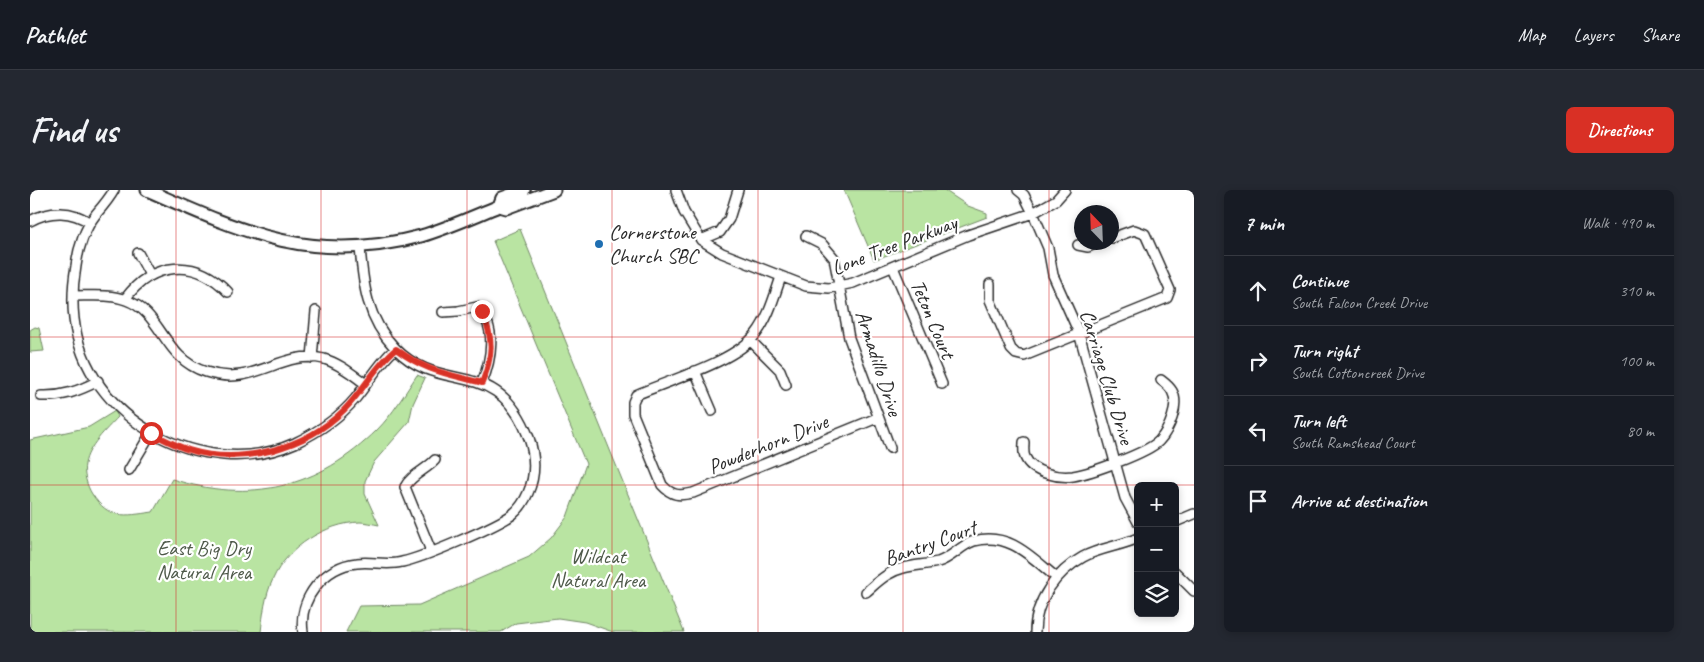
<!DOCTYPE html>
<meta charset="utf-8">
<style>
:root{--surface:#171b24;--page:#242831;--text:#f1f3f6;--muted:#9ea1a6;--line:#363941;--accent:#d93025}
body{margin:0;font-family:Caveat,sans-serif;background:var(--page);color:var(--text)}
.controls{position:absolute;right:15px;bottom:15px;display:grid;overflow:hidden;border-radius:8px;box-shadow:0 2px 8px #0003}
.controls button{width:45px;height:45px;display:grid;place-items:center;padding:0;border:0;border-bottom:1px solid var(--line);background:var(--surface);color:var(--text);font:25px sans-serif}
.compass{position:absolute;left:1044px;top:15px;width:45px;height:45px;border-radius:50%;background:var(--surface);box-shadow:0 2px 8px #0003;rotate:337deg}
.stop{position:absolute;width:15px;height:15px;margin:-11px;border:4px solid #d93025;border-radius:50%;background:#fff}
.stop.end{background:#d93025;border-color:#fff;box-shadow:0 1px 5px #0008}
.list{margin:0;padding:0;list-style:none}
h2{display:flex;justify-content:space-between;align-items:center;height:65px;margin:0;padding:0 20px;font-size:21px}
h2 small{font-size:16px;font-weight:400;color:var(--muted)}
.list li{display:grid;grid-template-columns:32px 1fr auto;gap:15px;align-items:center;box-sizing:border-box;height:70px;padding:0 20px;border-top:1px solid var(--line)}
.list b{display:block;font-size:19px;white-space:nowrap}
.list p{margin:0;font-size:16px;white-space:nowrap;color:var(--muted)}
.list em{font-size:16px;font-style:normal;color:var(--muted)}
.icon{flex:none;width:28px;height:28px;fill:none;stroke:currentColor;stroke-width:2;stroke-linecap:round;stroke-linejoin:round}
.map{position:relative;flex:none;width:1164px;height:442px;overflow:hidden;border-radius:8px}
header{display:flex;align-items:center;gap:30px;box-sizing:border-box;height:70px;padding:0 25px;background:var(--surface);border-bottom:1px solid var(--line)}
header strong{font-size:24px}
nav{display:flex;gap:28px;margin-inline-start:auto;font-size:18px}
.intro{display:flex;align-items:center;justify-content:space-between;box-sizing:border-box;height:120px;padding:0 30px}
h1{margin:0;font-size:35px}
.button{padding:12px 22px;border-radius:8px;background:var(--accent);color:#fff;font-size:18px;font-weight:700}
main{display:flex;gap:30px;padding:0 30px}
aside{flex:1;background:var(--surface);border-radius:8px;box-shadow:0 2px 8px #0003}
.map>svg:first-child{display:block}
.green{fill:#b9e4a2;stroke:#728866}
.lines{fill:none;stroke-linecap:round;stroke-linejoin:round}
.minor-casing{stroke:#2b2b2b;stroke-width:12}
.major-casing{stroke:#2b2b2b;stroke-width:15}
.minor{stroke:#fff;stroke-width:9}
.major{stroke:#fff;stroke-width:11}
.route{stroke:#d93025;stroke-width:6}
.grid{fill:none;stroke:#d62828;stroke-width:1;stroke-opacity:0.55}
.poi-dot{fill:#1f6fb2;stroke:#fff;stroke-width:2}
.labels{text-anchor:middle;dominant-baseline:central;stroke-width:4.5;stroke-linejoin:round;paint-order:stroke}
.poi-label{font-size:21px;fill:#2b2b2b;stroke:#fff;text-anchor:start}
.street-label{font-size:21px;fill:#2b2b2b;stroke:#fff}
.park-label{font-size:21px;fill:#4e5949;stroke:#fff}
</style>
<header>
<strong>Pathlet</strong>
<nav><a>Map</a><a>Layers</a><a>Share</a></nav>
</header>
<div class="intro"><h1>Find us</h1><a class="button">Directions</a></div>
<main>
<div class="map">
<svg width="1164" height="442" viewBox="0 0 1164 442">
<rect width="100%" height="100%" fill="#fff"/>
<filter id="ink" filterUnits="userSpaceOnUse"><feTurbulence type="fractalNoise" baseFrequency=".02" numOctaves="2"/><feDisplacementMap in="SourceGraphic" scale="10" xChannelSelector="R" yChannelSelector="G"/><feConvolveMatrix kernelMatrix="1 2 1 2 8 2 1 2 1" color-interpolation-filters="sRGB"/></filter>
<g filter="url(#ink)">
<!-- green -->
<path class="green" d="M 814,0 L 914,0 L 938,16 L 957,23 L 957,27 L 844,70 Z
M 490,39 L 654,442 L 583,442 L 555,432 L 528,428 L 486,433 L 471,442 L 316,442 L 329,416 L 389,415 L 499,367 L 521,348 L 537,327 L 556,274 L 463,51 Z
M 5,137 L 9,138 L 14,161 L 0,162 L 0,140 Z
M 387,185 L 395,188 L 383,214 L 379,232 L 344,272 L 335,291 L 335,304 L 349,335 C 343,334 336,332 330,332 C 296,333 257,357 243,389 C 235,406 233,424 231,442 L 0,442 L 0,250 L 59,237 L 85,221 L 88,227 C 76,240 58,256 55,274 C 53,283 57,296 62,304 C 79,330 94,326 123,322 L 142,289 C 220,314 289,298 347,240 C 363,224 375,203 387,185 Z"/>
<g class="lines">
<defs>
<path id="minor" d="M 84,0 C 79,9 73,16 66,24 C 55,38 48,58 46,76 C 43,93 42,112 44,129 C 55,229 174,294 265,253 C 288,242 309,228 325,209 C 339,192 349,173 365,159
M 646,0 L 654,22 L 671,50 L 692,63 L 776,96 L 799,98 L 823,93 L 938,45 L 1003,23 L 1026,10 L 1035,0
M 988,0 L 994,5 L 1003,23 L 1018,58 L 1023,85 L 1049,143 L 1095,308 L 1108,332
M 0,31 C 20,20 42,20 60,33
M 776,46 L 792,54 L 804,68 L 819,148 L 860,258
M 671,50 L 690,42 L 699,29 L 708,0
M 1048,55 L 1058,57 L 1070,52
M 108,63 L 120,85
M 863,77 L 912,194
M 751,87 C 744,107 739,127 726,144 C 705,172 639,190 606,205 L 603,212 L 603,224 L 632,295 C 642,306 649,306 663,303 L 847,228
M 960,94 L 960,110 L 981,159 L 986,164 L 994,166 L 1137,108 L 1140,100 L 1115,44 L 1104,40 L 1082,48
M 43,106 C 61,106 80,104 96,110 C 133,123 132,168 176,182 C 225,198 250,159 294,169 C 309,173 323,185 336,194
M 95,109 C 122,72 165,67 198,102
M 413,122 L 428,121 L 447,117 C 468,137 461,170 452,193
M 721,151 L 750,180 L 756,195
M 282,168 L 286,121
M 665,181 L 682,221
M 11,206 C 32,207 49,201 68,191
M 994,252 C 994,256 993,263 995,267 C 1002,283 1028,288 1043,286 C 1061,283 1117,263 1129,251 C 1139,240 1150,215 1142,201 C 1140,197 1135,193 1131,190
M 99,280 L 121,243
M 1145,332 L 1164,324
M 401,361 L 375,297 C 381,285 396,280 405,270
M 1145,382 L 1164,401
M 836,402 C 843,396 849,390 857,385 C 872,375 891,376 908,372 C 922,368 931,355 944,351 C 979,341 1002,368 1027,388
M 273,442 C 268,409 294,376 327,373 C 342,371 357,376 372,372 C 392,368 468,336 483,324 C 489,319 495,310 498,303 C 506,285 505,266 499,248 C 467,164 412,207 365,158 C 337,129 333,95 330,57
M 1005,442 C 1005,411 1026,382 1053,367 C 1069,358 1091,356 1108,348"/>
<path id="major" d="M 117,0 C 214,43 284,75 391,46 C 418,38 444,26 469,16 L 476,18 L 524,0
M 469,16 L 472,8 L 494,0"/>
</defs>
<!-- minor casing -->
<use href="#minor" class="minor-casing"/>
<!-- major casing -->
<use href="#major" class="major-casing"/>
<!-- minor -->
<use href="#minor" class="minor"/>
<!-- major -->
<use href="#major" class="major"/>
</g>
</g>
<g class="lines" filter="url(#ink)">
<!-- route -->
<path class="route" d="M 121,243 C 134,249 146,256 159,260 C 212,276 276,258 314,220 C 333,201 345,176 366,159 C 397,182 415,183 452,193 C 463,165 464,150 452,121"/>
</g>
<!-- grid -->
<path class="grid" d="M 146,0 L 146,442M 291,0 L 291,442M 437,0 L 437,442M 582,0 L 582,442M 728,0 L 728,442M 873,0 L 873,442M 1019,0 L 1019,442M 0,147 L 1164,147M 0,295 L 1164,295"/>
<!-- markers -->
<circle class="poi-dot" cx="569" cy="54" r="5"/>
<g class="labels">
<!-- poi labels -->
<g class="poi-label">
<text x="579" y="42">Cornerstone<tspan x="579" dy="24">Church SBC</tspan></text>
</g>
<!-- street labels -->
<g class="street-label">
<text transform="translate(864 55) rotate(-21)">Lone Tree Parkway</text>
<text transform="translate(903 129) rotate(67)">Teton Court</text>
<text transform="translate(849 173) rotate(72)">Armadillo Drive</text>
<text transform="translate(1077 187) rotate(73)">Carriage Club Drive</text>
<text transform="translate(738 254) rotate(-22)">Powderhorn Drive</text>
<text transform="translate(900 353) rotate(-20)">Bantry Court</text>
</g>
<!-- park labels -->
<g class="park-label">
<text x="174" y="358">East Big Dry<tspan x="174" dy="24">Natural Area</tspan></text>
<text x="568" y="366">Wildcat<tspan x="568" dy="24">Natural Area</tspan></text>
</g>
</g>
</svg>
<div class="controls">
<button>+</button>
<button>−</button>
<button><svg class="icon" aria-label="layers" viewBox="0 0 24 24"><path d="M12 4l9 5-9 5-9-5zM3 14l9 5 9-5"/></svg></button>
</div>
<svg class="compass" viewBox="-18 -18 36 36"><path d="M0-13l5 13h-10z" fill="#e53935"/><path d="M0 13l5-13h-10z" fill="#9ea1a6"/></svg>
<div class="stop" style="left:121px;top:243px"></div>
<div class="stop end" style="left:452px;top:121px"></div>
</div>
<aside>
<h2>7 min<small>Walk · 490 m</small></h2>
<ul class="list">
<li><svg class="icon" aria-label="ahead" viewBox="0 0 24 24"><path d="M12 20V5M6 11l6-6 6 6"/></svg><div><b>Continue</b><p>South Falcon Creek Drive</p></div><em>310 m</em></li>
<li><svg class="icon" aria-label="right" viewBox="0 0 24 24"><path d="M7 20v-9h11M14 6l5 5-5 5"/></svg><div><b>Turn right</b><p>South Cottoncreek Drive</p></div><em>100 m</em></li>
<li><svg class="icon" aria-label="left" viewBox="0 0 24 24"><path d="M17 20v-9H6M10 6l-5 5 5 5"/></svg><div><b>Turn left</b><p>South Ramshead Court</p></div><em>80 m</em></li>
<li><svg class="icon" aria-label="arrive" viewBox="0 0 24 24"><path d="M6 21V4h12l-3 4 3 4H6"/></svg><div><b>Arrive at destination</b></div></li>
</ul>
</aside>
</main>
